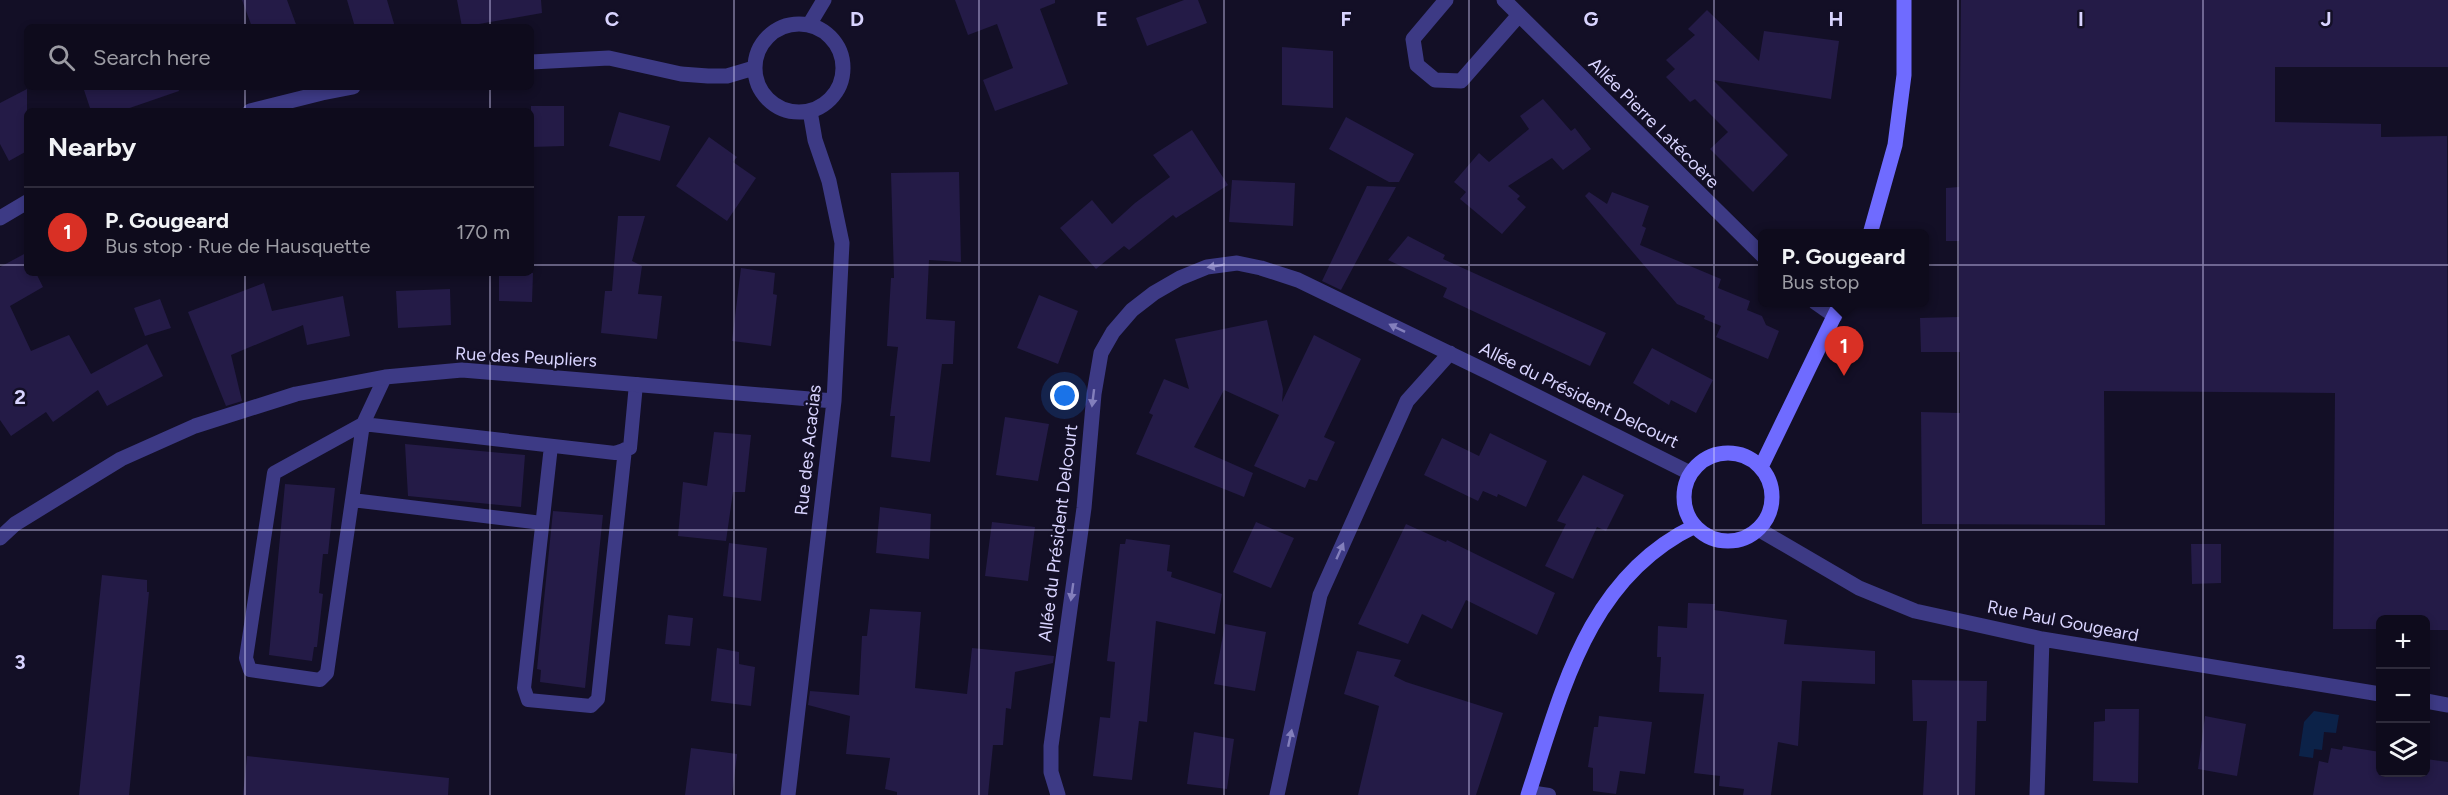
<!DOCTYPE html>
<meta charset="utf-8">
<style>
:root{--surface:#0e0b1c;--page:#171425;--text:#f1f3f6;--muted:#9b9ba3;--line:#2e2b3b;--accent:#d93025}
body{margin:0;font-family:Figtree,sans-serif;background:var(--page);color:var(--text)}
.controls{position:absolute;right:18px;bottom:18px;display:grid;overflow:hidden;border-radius:9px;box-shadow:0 3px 9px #0003}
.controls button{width:54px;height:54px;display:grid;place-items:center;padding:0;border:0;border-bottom:2px solid var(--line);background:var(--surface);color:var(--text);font:30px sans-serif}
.you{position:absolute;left:1065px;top:396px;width:21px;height:21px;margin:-15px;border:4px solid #fff;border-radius:50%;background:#1a73e8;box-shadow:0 0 0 9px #1a73e833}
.badge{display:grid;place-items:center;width:39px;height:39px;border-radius:50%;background:var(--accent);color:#fff;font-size:20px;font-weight:700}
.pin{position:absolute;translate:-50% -50px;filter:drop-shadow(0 2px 3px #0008)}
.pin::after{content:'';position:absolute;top:32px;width:21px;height:18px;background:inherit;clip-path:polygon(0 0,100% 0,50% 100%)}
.popup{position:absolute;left:1758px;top:229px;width:171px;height:78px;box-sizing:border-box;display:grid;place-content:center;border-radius:9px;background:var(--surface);filter:drop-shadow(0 2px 4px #0005);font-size:20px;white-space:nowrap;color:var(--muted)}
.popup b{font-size:22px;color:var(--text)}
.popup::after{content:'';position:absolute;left:50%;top:100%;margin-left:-12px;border:12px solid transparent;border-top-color:var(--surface)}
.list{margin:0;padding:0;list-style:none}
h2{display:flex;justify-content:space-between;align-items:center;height:78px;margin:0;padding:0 24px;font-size:26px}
h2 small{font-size:20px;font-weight:400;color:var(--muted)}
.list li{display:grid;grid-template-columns:39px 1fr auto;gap:18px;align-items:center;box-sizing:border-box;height:90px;padding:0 24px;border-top:2px solid var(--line)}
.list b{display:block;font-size:22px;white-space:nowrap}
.list p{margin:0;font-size:20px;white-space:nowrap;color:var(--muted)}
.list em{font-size:20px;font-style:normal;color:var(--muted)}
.icon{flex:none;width:33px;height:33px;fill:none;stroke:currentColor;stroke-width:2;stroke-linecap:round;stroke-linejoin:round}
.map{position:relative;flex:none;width:2448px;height:795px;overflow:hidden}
.search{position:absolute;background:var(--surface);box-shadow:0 3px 9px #0003;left:24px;top:24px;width:510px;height:66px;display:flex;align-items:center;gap:15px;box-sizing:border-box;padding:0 21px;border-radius:9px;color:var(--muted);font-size:22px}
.panel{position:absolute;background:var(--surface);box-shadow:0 3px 9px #0003;left:24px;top:108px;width:510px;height:168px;border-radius:9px}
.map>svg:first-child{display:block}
.water{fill:#0c2248}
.building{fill:#241b47}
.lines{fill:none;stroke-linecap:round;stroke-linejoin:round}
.lane{stroke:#3d3a85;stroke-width:14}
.street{stroke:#3d3a85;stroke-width:15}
.secondary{stroke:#6f6bff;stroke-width:15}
.oneway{fill:#837fbc}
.grid{fill:none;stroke:#d9d4ff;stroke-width:1.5;stroke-opacity:0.55}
.labels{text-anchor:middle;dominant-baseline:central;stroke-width:5;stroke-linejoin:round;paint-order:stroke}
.street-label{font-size:18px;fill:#d9d4ff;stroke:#130f26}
.grid-label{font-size:20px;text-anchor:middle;font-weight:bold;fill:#d9d4ff;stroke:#130f26;stroke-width:5;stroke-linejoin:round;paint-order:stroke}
</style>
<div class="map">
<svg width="2448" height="795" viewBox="0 0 2448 795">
<rect width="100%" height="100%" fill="#130f26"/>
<!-- water -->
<path class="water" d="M 2314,711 L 2339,715 L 2336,733 L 2324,732 L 2322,750 L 2314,749 L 2313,758 L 2299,756 L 2304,722 Z"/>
<!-- building -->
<path class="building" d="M 242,0 L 287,0 L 297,27 L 252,27 Z
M 347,0 L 387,0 L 395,27 L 355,27 Z
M 457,0 L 541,0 L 542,13 L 462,27 Z
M 955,0 L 1055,0 L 1055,3 L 1040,9 L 1068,84 L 995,111 L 983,80 L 1013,68 L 997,24 L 968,35 Z
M 1184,0 L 1198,0 L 1207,23 L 1147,46 L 1136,18 Z
M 1961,0 L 2448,0 L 2448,67 L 2275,67 L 2275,122 L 2381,124 L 2381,137 L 2447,136 L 2448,630 L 2426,630 L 2426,620 L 2380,620 L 2380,629 L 2333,629 L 2335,393 L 2104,391 L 2105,525 L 1922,524 L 1921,412 L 1960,413 L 1960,352 L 1921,352 L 1920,318 L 1959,317 L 1959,241 L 1946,241 L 1946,188 L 1959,187 Z
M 1707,10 L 1759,61 L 1764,31 L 1839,41 L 1831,99 L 1713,80 L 1788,155 L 1753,192 L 1710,149 L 1728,132 L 1695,99 L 1690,102 L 1666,77 L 1675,69 L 1666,60 L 1695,35 L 1688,29 Z
M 1282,47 L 1333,51 L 1333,108 L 1282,105 Z
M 83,87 L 178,87 L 179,91 L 121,111 L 91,111 Z
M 27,89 L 27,151 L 9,161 L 0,144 L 0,103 Z
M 1543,99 L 1571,131 L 1575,128 L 1591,149 L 1563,170 L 1552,158 L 1508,186 L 1520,196 L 1517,199 L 1526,207 L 1502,234 L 1460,199 L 1466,192 L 1454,182 L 1479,153 L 1489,162 L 1529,129 L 1520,116 Z
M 531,106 L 564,106 L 564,146 L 531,147 Z
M 619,112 L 670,126 L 660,161 L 609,146 Z
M 1346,117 L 1414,154 L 1399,182 L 1389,182 L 1329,149 Z
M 1192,130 L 1228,185 L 1176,218 L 1173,215 L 1129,250 L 1124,246 L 1096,269 L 1060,228 L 1092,200 L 1112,224 L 1135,203 L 1170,177 L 1153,155 Z
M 709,137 L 737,157 L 733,162 L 756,178 L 727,221 L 676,186 Z
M 959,172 L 961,262 L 929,260 L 926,319 L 955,321 L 953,364 L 942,364 L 930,462 L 891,457 L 895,416 L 890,416 L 898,347 L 887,346 L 891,278 L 894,278 L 891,173 Z
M 1232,180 L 1295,183 L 1293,226 L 1229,222 Z
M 1367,186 L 1396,187 L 1341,290 L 1322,281 Z
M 1589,192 L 1607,204 L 1612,192 L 1649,206 L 1642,226 L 1646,228 L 1640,245 L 1721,279 L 1718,288 L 1750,301 L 1747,310 L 1762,316 L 1766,325 L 1779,331 L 1768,359 L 1716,337 L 1721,326 L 1704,319 L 1705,316 L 1677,304 L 1585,196 Z
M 618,216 L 645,216 L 632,261 L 642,266 L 638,294 L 662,296 L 657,339 L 601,333 L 605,291 L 612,291 Z
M 1408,236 L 1445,255 L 1443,259 L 1606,333 L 1590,366 L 1443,297 L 1447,288 L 1388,260 Z
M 26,253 L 27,273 L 36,273 L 43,287 L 10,306 L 31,351 L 69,335 L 91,374 L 147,344 L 163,376 L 107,406 L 98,390 L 53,422 L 46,412 L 11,436 L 0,420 L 0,267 Z
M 741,268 L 775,273 L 773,294 L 777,295 L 771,346 L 732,341 Z
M 499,273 L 533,273 L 532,302 L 499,301 Z
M 264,283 L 272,311 L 343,296 L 350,336 L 307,345 L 303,325 L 231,355 L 242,401 L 226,406 L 188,312 Z
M 450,289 L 451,325 L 398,328 L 396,291 Z
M 1039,295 L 1078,311 L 1058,364 L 1017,348 Z
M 160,299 L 171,328 L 145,336 L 134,308 Z
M 1267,320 L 1283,389 L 1282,402 L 1314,335 L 1361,359 L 1324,437 L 1335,442 L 1317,481 L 1309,479 L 1305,488 L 1254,466 L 1279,415 L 1224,390 L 1194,447 L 1253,473 L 1244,497 L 1136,454 L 1153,415 L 1149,413 L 1164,379 L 1189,389 L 1175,339 Z
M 1652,348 L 1713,380 L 1696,413 L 1671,400 L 1669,405 L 1633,383 Z
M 1005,417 L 1049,424 L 1038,481 L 996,475 Z
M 714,432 L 751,435 L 745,492 L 733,492 L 726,541 L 678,536 L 683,482 L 707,486 Z
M 1490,433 L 1547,461 L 1526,507 L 1498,494 L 1497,497 L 1483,491 L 1478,501 L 1424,475 L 1442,438 L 1479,456 Z
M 405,444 L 525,455 L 521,507 L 408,496 Z
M 1583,475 L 1624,495 L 1606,531 L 1597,527 L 1573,579 L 1545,566 L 1566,524 L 1557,521 Z
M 285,484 L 335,488 L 328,554 L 323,554 L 319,593 L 323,594 L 317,647 L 314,647 L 312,661 L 269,655 Z
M 880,507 L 931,514 L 929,559 L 876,553 Z
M 553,511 L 603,515 L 585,688 L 540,682 L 541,670 L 537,669 Z
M 992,522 L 1035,527 L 1028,581 L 985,576 Z
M 1256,522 L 1294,538 L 1271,588 L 1233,572 Z
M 1406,524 L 1446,542 L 1447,540 L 1555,593 L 1537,635 L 1466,600 L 1452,629 L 1422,614 L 1408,644 L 1358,624 Z
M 1126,539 L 1170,545 L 1167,571 L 1172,572 L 1171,577 L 1222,594 L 1215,634 L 1156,621 L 1147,722 L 1139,721 L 1132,780 L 1093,776 L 1100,717 L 1110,718 L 1115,662 L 1107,661 L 1120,544 L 1125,544 Z
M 729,543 L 767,548 L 761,601 L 723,596 Z
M 2191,544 L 2221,544 L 2221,583 L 2192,584 Z
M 102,575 L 147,580 L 147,592 L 149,592 L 129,795 L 79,795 Z
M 1688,603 L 1715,604 L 1714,610 L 1787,620 L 1784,644 L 1875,651 L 1875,684 L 1802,681 L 1798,746 L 1778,742 L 1771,795 L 1743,795 L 1744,789 L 1719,786 L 1720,776 L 1694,773 L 1704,694 L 1659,692 L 1661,657 L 1657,657 L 1658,626 L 1687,628 Z
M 870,609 L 921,612 L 915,688 L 967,694 L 972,648 L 1054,656 L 1053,663 L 1015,672 L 1011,709 L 1006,708 L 1003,745 L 993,745 L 988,795 L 897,795 L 897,792 L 885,789 L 890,758 L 846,754 L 850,716 L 808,705 L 810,691 L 859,695 L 862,636 L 867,636 Z
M 668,615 L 693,618 L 690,646 L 665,644 Z
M 1225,624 L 1266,632 L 1255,691 L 1214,684 Z
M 717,648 L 739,652 L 739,664 L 755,667 L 751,706 L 711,701 Z
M 1357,651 L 1401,660 L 1394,676 L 1406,682 L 1503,713 L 1476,795 L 1358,795 L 1379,706 L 1344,694 Z
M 1912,680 L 1987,681 L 1986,721 L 1977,721 L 1975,795 L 1923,795 L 1927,721 L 1913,721 Z
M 2105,709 L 2139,709 L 2138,783 L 2093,781 L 2094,722 L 2105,721 Z
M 1599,716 L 1652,722 L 1645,774 L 1620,771 L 1616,794 L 1593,791 L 1593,768 L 1588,767 L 1594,727 L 1598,727 Z
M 2205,716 L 2246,724 L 2237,776 L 2198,769 Z
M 1194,732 L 1234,739 L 1227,789 L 1187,784 Z
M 2343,746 L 2380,752 L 2380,772 L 2426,772 L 2426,759 L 2448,762 L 2448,795 L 2313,795 L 2319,761 L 2328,763 L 2331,748 L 2342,750 Z
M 691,748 L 737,754 L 732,795 L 685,795 Z
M 247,756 L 449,778 L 448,795 L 243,795 Z"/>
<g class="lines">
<!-- lane -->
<path class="lane" d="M 385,377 L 363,424 L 327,673 L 320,680 L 250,670 L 246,658 L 274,473 L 363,424 L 615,453 L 630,448 L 636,384
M 551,446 L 524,688 L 528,700 L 591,706 L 598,699 L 625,449
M 352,500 L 542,523
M 1529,792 L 1549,795"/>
<!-- street -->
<path class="street" d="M 1446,0 L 1413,39 L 1417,65 L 1435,80 L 1461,81 L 1519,15
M 1504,0 L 1763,256
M755 68a44 44 0 1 1 88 0a44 44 0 1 1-88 0Z
M 809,25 L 824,0
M 531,62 L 609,58 L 681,74 L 708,76 L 727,76 L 754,68
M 250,111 L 322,93 L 353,87
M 0,218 L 27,202
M 1815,302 L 1835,316
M 1758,529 L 1859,588 L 1915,611 L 2042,639 L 2380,694
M 0,538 L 15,524 L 121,459 L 195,426 L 296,394 L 385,377 L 462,370 L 834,401
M 2426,701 L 2448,705
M 788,795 L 834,401 L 842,243 L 829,181 L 815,140 L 810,111
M 1058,795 L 1051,772 L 1051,746 L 1084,508 L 1094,394 L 1101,353 L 1113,332 L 1132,310 L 1154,293 L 1180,278 L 1207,267 L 1237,263 L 1261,268 L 1298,280 L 1492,374 L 1690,473
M 1277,795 L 1320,595 L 1407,401 L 1450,353
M 2037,795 L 2042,639"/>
<!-- secondary -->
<path class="secondary" d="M 1870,234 L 1895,145 L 1904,75 L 1904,0
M1684 497a44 44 0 1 1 88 0a44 44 0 1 1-88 0Z
M 1761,467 L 1841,302
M 1528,795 C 1562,692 1587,578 1695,526"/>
</g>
<!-- one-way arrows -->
<defs><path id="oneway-solid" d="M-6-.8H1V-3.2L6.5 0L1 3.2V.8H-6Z" transform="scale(1.5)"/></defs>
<g class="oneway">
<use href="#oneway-solid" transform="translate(1216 266) rotate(171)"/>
<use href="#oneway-solid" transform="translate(1397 328) rotate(-154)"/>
<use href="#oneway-solid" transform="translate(1093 398) rotate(97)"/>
<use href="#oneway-solid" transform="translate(1340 551) rotate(-66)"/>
<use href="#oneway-solid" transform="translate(1072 592) rotate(98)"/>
<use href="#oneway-solid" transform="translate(1290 738) rotate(-78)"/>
</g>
<!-- grid -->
<path class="grid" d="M 245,0 L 245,27M 490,0 L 490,27M 734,0 L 734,795M 979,0 L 979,795M 1224,0 L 1224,795M 1469,0 L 1469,795M 1714,0 L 1714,795M 1958,0 L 1958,795M 2203,0 L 2203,795M 245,87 L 245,111M 490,87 L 490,111M 0,265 L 27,265M 531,265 L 2448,265M 245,273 L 245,795M 490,273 L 490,795M 0,530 L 2448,530"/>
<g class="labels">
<!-- street labels -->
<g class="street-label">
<text transform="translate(1654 123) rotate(45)">Allée Pierre Latécoère</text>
<text transform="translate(526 357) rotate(3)">Rue des Peupliers</text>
<text transform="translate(1579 395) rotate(26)">Allée du Président Delcourt</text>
<text transform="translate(808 450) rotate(-84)">Rue des Acacias</text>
<text transform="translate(1058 533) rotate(-83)">Allée du Président Delcourt</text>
<text transform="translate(2063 621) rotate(11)">Rue Paul Gougeard</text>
</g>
</g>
<g class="grid-label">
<text x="612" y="26">C</text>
<text x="857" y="26">D</text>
<text x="1102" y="26">E</text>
<text x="1346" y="26">F</text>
<text x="1591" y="26">G</text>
<text x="1836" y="26">H</text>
<text x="2081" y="26">I</text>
<text x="2326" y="26">J</text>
<text x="20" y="404">2</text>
<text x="20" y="669">3</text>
</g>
</svg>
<div class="controls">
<button>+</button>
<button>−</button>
<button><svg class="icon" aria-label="layers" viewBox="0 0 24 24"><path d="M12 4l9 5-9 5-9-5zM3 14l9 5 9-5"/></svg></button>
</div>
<div class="you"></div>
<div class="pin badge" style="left:1844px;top:376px">1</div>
<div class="popup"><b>P. Gougeard</b>Bus stop</div>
<div class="search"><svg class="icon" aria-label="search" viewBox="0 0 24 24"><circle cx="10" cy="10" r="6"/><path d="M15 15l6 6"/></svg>Search here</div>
<section class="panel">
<h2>Nearby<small></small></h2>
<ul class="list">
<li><span class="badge">1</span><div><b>P. Gougeard</b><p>Bus stop · Rue de Hausquette</p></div><em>170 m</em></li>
</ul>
</section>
</div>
